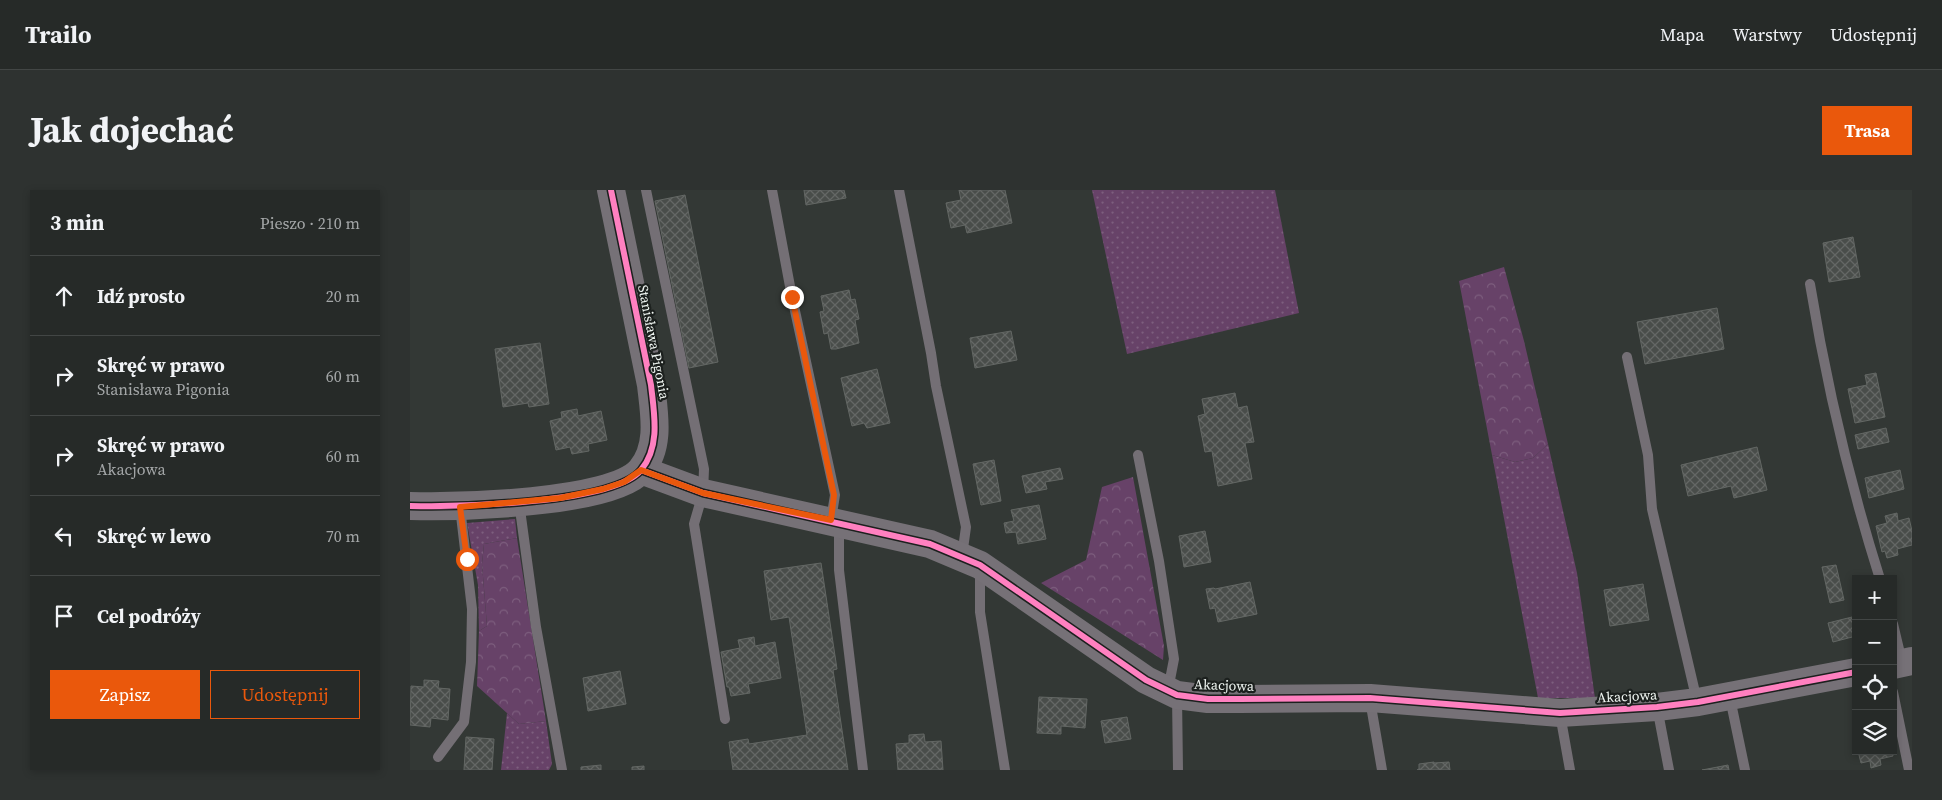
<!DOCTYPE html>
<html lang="pl">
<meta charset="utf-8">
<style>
:root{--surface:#262a28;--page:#2e3230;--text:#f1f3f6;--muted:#a4a7a8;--line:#424645;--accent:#ea580c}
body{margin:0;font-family:"Source Serif 4",serif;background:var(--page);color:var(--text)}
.controls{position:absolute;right:15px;bottom:15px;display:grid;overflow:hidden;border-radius:0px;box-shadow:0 2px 8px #0003}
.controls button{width:45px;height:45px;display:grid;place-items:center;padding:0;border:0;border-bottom:1px solid var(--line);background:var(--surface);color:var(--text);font:25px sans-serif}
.stop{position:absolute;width:15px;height:15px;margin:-11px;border:4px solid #ea580c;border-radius:50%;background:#fff}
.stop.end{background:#ea580c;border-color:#fff;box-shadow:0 1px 5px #0008}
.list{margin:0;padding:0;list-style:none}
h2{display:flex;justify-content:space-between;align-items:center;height:65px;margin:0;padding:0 20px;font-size:21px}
h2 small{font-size:16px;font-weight:400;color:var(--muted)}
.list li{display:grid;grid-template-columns:32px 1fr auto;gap:15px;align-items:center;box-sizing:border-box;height:80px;padding:0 20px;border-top:1px solid var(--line)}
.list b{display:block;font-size:19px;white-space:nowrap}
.list p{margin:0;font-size:16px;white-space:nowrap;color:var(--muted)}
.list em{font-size:16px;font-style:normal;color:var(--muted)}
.actions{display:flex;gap:10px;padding:15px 20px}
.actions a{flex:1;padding:11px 0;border:1px solid var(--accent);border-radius:0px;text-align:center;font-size:18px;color:var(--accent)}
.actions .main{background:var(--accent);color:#fff}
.icon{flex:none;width:28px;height:28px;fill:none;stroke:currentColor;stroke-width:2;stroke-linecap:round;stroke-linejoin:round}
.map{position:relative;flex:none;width:1502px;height:580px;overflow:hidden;border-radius:0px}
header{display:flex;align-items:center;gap:30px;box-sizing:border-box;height:70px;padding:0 25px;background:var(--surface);border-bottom:1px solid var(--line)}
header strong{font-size:24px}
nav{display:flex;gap:28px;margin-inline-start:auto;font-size:18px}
.intro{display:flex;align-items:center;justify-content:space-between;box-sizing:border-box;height:120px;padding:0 30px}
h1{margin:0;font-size:35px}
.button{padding:12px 22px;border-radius:0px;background:var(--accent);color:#fff;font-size:18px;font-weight:700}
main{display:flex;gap:30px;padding:0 30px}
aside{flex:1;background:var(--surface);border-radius:0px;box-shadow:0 2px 8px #0003}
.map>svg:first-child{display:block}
.grass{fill:url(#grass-dots)}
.forest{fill:url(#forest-crowns)}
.building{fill:url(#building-cross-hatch);stroke:#636764}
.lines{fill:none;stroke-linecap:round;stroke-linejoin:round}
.lane{stroke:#746f75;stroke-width:10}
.secondary{stroke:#767177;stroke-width:28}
.cycleway-casing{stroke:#1c201e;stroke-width:9}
.cycleway{stroke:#ff80c0;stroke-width:6}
.route{stroke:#ea580c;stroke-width:6}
.labels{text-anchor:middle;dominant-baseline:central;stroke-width:4.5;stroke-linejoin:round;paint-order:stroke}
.street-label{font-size:14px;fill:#eff5f1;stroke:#1c201e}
</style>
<header>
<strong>Trailo</strong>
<nav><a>Mapa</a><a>Warstwy</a><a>Udostępnij</a></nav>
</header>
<div class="intro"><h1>Jak dojechać</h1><a class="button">Trasa</a></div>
<main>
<aside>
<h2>3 min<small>Pieszo · 210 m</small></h2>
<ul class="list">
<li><svg class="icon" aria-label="ahead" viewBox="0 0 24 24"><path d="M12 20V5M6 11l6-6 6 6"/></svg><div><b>Idź prosto</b></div><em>20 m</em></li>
<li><svg class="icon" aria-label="right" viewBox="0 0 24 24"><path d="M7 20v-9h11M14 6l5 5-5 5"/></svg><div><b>Skręć w prawo</b><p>Stanisława Pigonia</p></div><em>60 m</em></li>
<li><svg class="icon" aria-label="right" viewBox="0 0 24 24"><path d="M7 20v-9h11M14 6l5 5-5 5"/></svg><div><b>Skręć w prawo</b><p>Akacjowa</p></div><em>60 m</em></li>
<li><svg class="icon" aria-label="left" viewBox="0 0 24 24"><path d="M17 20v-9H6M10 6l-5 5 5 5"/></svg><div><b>Skręć w lewo</b></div><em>70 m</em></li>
<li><svg class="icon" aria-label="arrive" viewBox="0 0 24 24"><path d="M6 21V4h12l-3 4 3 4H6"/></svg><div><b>Cel podróży</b></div></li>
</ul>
<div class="actions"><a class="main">Zapisz</a><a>Udostępnij</a></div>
</aside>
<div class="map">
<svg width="1502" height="580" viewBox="0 0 1502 580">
<defs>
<pattern id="grass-dots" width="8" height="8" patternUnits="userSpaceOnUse" patternTransform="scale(1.25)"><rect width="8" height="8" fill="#674268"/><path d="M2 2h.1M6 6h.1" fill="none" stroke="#7d5e7e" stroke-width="1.8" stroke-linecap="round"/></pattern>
<pattern id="forest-crowns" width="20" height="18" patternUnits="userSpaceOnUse" patternTransform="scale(1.25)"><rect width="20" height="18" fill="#674268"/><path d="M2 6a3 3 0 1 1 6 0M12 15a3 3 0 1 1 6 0" fill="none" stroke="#7d5e7e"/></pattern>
<pattern id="building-cross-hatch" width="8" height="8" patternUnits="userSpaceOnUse" patternTransform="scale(1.25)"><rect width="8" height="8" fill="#494d4a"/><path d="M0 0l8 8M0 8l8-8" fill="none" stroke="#646765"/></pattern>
</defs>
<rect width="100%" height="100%" fill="#333835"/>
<!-- grass -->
<path class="grass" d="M 682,0 L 865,0 L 889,123 L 717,164 Z
M 1138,254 L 1167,383 L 1185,508 L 1128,508 L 1082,265 L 1105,272 L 1123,268 Z
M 105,329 L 107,348 L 74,354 L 72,374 L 77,436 L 69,441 L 68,395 L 57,333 Z
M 97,523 L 109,534 L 136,531 L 142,574 L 139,580 L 91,580 Z"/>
<!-- forest -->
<path class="forest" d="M 1094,77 L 1114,151 L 1138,254 L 1123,268 L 1105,272 L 1082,265 L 1049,91 Z
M 723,287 L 754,456 L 753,470 L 631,393 L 676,370 L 692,297 Z
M 107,348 L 136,531 L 109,534 L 67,496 L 69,441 L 77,436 L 72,374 L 74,354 Z"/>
<!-- building -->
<path class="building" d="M 394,0 L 434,0 L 436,8 L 396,15 Z
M 549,0 L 595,0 L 602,33 L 557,43 L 555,35 L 541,38 L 536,13 L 551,10 Z
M 275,5 L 308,172 L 279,178 L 245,11 Z
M 1443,47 L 1450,87 L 1419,92 L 1413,53 Z
M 439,100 L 441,110 L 445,109 L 449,129 L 445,130 L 449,153 L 426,159 L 421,159 L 418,143 L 414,144 L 410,122 L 414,121 L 411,106 Z
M 1307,118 L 1314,159 L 1235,174 L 1227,132 Z
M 601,141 L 607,170 L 565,178 L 560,148 Z
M 130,153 L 139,214 L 119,217 L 118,213 L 93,217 L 85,159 Z
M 467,179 L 480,233 L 457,238 L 454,233 L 442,236 L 431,188 Z
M 1466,183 L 1475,227 L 1445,233 L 1438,199 L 1457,195 L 1455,185 Z
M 825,203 L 828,218 L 837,216 L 844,252 L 835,253 L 842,289 L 808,296 L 802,261 L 795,262 L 788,226 L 795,224 L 792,209 Z
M 167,219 L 168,226 L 191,221 L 197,250 L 178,254 L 179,261 L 162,264 L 160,257 L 146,260 L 140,231 L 152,228 L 151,222 Z
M 1476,238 L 1479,252 L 1448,259 L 1445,245 Z
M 1347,257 L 1357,300 L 1324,308 L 1321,296 L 1278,306 L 1271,275 Z
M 584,270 L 591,311 L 571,315 L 563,274 Z
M 650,278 L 653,289 L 635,292 L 637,299 L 616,303 L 612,286 Z
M 1490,280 L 1494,299 L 1459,308 L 1455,288 Z
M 629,315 L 636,349 L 608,354 L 606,342 L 596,343 L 594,333 L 604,331 L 601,320 Z
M 1487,323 L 1488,331 L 1499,328 L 1502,341 L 1502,355 L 1487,359 L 1488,365 L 1477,368 L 1475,361 L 1472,362 L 1466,336 L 1477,333 L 1475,326 Z
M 795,341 L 801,372 L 774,377 L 769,346 Z
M 411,373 L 427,479 L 423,480 L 438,580 L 323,580 L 319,552 L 338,549 L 339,554 L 397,545 L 379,427 L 361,430 L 354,381 Z
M 1426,375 L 1434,410 L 1420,413 L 1412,377 Z
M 840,392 L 847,424 L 808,432 L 805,418 L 800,419 L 796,399 L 804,398 L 805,399 Z
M 1233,394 L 1239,430 L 1200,436 L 1194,400 Z
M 1446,426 L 1446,446 L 1423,452 L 1418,433 Z
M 344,447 L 345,456 L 365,452 L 371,488 L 338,494 L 340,503 L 321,506 L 319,497 L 317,497 L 311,462 L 330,458 L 328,450 Z
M 210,481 L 216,514 L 178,521 L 173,488 Z
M 14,490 L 29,491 L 28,498 L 40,499 L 38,530 L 21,528 L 20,537 L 0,535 L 1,496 L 14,497 Z
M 629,507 L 677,509 L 675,538 L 651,536 L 651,544 L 627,543 Z
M 717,527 L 721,549 L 695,553 L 691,531 Z
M 514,544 L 515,552 L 531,551 L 533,580 L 488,580 L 486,554 L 499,553 L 499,545 Z
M 56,547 L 84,549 L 82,580 L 54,580 Z
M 1448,561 L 1482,561 L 1483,566 L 1470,569 L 1471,575 L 1461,578 L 1460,571 L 1451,573 Z
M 1024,572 L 1024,573 L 1039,572 L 1040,580 L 1007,580 L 1009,579 L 1009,574 Z
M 191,575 L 191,580 L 171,580 L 171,577 Z
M 1318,575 L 1319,580 L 1292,580 Z
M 234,576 L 234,580 L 222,580 L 222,577 Z"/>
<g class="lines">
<!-- lane -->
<path class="lane" d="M 236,0 L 294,279 L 293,303 L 284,334 L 315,529
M 362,0 L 382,107 L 425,305 L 421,330
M 489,0 L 521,163 L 526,196 L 556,337 L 552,366
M 1400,94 C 1416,192 1440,294 1470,389
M 1217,167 L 1238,265 L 1242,319 L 1287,511
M 728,265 L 749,371 L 764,469 L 758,500
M 109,312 L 126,437 L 152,580
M 429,335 L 429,380 L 453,580
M 570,378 L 570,422 L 595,580
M 1483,434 L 1492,472
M 1483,502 L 1499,580
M 767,506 L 768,580
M 1320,508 L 1335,580
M 960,510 L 972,580
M 1247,517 L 1259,580
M 1150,524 L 1160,580
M 28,567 L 54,532 L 61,472 L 62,419 L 50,317"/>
<!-- secondary -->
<path class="secondary" d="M 231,280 L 293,303 L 520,354 L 570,375 L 736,490 L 767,505 L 798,509 L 830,509 L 960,508 L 1150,523 L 1247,517 L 1288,512 L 1446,482
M 0,316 C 45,317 203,314 231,280 C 251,256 244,223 241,195 L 201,0
M 1483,475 L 1502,471"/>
<defs>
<path id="cycleway" d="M 231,280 L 293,303 L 520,354 L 570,375 L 736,490 L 767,505 L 798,509 L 830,509 L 960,508 L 1150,523 L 1247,517 L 1288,512 L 1446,482
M 0,316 C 45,317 203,314 231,280 C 251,256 244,223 241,195 L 201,0"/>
</defs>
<!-- cycleway casing -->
<use href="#cycleway" class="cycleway-casing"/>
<!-- cycleway -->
<use href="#cycleway" class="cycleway"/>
</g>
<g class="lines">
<!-- route -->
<path class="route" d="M 57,369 L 50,317 L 150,308 L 193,299 L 214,292 L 231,280 L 293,303 L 421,330 L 424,305 L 382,107"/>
</g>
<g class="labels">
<!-- street labels -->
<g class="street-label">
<text transform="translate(244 152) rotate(79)">Stanisława Pigonia</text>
<text transform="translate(814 495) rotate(2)">Akacjowa</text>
<text transform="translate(1217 506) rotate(-3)">Akacjowa</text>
</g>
</g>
</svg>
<div class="controls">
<button>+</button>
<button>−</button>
<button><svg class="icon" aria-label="locate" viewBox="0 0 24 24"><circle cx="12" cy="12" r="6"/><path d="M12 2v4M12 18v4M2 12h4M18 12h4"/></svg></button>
<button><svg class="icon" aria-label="layers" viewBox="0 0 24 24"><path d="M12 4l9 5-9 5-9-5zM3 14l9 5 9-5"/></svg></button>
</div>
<div class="stop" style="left:57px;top:369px"></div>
<div class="stop end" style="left:382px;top:107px"></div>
</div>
</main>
